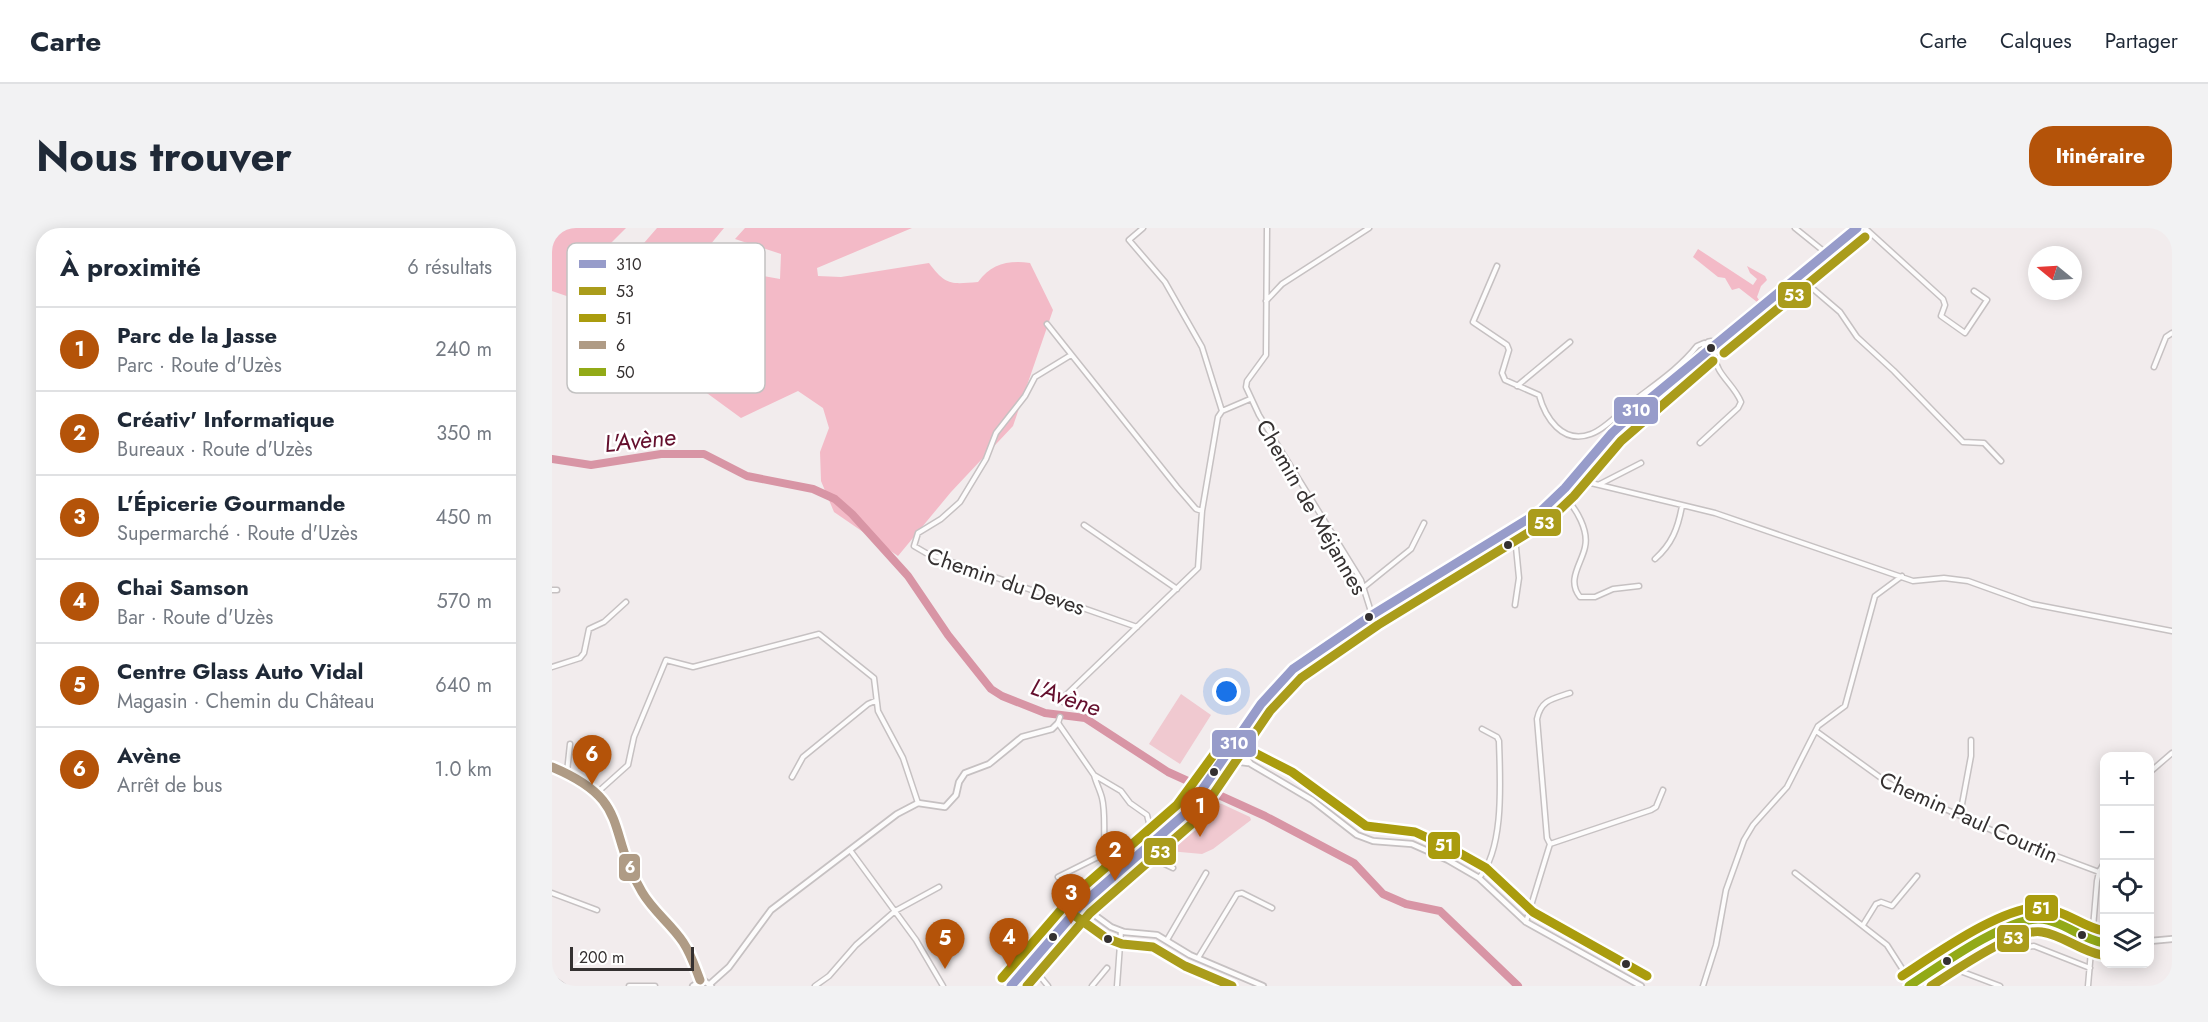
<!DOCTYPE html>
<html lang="fr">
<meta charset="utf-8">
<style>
:root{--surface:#fff;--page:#f2f2f3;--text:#1f2937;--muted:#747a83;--line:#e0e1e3;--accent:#b45309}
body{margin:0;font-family:Jost,sans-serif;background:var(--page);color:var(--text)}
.controls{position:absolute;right:18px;bottom:18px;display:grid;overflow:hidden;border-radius:12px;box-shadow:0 3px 15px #0003}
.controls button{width:54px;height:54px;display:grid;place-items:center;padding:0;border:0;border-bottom:2px solid var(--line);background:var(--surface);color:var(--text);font:30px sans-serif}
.compass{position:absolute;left:1476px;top:18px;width:54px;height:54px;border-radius:50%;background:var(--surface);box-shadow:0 3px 15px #0003;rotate:288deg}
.scale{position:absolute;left:18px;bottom:15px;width:124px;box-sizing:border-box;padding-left:6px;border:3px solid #343030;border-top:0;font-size:16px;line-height:21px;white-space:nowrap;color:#343030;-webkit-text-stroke:4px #fff;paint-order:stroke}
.you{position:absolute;left:675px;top:464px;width:21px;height:21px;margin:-15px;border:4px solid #fff;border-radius:50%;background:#1a73e8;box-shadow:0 0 0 9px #1a73e833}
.badge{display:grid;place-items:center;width:39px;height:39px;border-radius:50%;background:var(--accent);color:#fff;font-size:20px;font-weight:700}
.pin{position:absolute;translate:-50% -50px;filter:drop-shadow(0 2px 3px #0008)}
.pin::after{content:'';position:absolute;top:32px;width:21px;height:18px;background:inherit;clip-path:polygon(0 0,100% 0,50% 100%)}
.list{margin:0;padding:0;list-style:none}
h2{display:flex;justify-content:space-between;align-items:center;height:78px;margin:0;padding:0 24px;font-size:26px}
h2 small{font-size:20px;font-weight:400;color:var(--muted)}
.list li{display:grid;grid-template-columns:39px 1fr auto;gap:18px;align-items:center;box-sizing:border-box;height:84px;padding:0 24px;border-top:2px solid var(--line)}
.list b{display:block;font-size:22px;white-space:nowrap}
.list p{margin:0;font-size:20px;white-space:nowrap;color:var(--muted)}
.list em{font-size:20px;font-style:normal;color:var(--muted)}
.icon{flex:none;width:33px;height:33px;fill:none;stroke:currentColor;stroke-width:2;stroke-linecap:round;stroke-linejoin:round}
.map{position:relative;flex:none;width:1620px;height:758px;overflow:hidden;border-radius:24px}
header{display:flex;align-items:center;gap:36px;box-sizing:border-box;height:84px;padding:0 30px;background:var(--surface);border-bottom:2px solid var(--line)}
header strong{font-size:28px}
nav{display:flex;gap:33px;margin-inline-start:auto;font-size:21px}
.intro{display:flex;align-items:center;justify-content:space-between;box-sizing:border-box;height:144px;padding:0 36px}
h1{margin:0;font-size:42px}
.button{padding:15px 27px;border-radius:24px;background:var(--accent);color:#fff;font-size:21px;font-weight:700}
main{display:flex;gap:36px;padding:0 36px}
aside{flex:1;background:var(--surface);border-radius:24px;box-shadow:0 3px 15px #0003}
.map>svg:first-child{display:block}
.green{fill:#f0c9d0}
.forest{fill:#f3bac7}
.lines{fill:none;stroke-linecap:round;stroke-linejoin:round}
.river{stroke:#d895a5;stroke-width:8}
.minor-casing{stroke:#c6c1c2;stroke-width:7}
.tertiary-casing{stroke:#c6c1c2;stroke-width:8}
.primary-casing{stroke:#9ea9b0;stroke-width:8}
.minor{stroke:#fdfcfc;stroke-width:4}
.tertiary{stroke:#fdfcfc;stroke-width:4.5}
.primary{stroke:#dfe6ea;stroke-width:5}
.bus-1-casing{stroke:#fff;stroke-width:14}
.bus-2-casing{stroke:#fff;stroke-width:14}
.bus-3-casing{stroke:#fff;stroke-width:14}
.bus-4-casing{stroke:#fff;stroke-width:14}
.bus-5-casing{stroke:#fff;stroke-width:14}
.bus-1{stroke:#979cca;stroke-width:9}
.bus-2{stroke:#aa9c1b;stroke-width:9}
.bus-3{stroke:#aa9c0e;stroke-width:9}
.bus-4{stroke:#af9b85;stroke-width:9}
.bus-5{stroke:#92aa17;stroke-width:9}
.bus-dot{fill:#343030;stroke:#fff;stroke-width:2}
.labels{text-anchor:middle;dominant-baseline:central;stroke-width:5;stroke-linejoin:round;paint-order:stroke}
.street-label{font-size:22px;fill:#343030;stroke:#fff}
.water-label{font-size:24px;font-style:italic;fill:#640f2d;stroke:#fff}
.key{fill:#fff;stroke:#c2c1c1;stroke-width:1.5}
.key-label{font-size:16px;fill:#343030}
.line-badge{stroke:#fff;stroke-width:2}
.badge-label{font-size:16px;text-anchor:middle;font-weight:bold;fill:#fff}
</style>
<header>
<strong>Carte</strong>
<nav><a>Carte</a><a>Calques</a><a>Partager</a></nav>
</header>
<div class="intro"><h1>Nous trouver</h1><a class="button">Itinéraire</a></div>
<main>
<aside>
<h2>À proximité<small>6 résultats</small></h2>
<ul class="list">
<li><span class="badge">1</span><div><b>Parc de la Jasse</b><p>Parc · Route d'Uzès</p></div><em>240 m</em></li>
<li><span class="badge">2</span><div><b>Créativ' Informatique</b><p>Bureaux · Route d'Uzès</p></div><em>350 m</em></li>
<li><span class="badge">3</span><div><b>L'Épicerie Gourmande</b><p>Supermarché · Route d'Uzès</p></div><em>450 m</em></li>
<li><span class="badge">4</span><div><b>Chai Samson</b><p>Bar · Route d'Uzès</p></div><em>570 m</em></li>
<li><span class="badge">5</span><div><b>Centre Glass Auto Vidal</b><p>Magasin · Chemin du Château</p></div><em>640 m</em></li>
<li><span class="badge">6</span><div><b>Avène</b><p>Arrêt de bus</p></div><em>1.0 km</em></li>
</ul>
</aside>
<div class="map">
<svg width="1620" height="758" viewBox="0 0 1620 758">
<rect width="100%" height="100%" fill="#f2eced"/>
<!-- green -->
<path class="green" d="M 629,466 L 659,487 L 628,536 L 597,516 Z
M 651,573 L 670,576 L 698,589 L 699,592 L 661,621 L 650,626 L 606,622 L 645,584 Z"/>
<!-- forest -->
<path class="forest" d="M 0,0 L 74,0 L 55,19 L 61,30 L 92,15 L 105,0 L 172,0 L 139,40 L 148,49 L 184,43 L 228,51 L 229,26 L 183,11 L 193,0 L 360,0 L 265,40 L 266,48 L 289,49 L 377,35 C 394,58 399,56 426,54 C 439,36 456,32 478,35 L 501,82 L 461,198 L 399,264 L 346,328 L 282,284 L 269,253 L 268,224 L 277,200 L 271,180 L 246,163 L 189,190 L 29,73 L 0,63 Z
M 1146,21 L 1201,57 L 1205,51 L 1198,45 L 1195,38 L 1213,48 L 1215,52 L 1209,58 L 1205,69 L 1207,72 L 1205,74 L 1187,60 L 1180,62 L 1173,50 L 1166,49 L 1141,29 Z"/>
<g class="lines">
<!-- river -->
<path class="river" d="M 0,231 L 39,237 L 109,226 L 152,226 L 195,248 L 261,261 L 283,271 L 300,286 L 356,348 L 396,407 L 439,461 L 450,468 L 493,485 L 533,490 L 616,544 L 713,588 L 802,635 L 831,666 L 854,676 L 888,683 L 966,758"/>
<defs>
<path id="minor" d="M 591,0 L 577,12 L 613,54 L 650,119 L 670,183
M 715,0 L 714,127 L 695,153 L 694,159 L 707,187 L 809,352 L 820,387
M 1243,0 L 1274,25
M 1313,0 L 1391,71 L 1393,77 L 1389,88 L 1413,105 L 1435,72 L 1422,63
M 945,38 L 921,94 L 955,117 L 957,122 L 950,145 L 953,152 L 987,167 C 993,189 1010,217 1039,206 C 1053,201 1067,185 1079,175 C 1102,157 1127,141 1145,118 L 1152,115
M 1246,48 L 1288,84 L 1305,109 L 1342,143 L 1411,214 L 1432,215 L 1449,233
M 714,73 L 730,56 L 817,0
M 495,96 L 625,259 L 644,281 L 650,283
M1152 120a7 7 0 1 1 14 0a7 7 0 1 1-14 0Z
M 519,127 L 483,149 L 473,168 L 444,205 L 434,231 L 408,274 L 389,291 L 366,305 L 362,318 L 374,325 L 585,399
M 1602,139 L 1614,109 L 1620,105
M 965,158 L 1018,114
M 1148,215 L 1186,180 L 1189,174 C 1182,156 1163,146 1163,127
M 1048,256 L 1089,235
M 1014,270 C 1024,281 1037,302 1033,319 C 1030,335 1014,352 1028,369 L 1043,369 L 1061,361 L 1087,358
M 532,297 L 625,361
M 958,304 L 963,309 L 969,309 L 1024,260 L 1039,255 L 1163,285 L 1361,353 L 1392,350 L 1416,353 L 1480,376 L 1620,403
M 1103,331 C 1120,316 1126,300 1130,278
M 812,359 L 859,321 L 872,295
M 0,362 L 5,362
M 963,377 L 967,350 L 963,309
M 0,439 L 28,430 L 32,425 L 37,401 L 52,394 L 74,374
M 511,474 L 514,467 L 646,340 L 650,283 L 666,189 L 670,183 L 698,171
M 508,489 L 506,495 L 542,547 L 569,563 L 578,575 L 595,587 L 598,599 L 596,619
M 1264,503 L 1336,555 L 1459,611 L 1547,644
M 0,539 C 75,565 58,600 87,659 C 97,679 115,693 128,710 C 137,721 142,738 148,752
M 15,544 L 18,516
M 1598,544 L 1620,525
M 542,547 C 544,555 548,562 550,570 C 556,593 546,629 562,648
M 240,549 L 251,529 L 316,476 L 323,473
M 47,563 L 76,537 L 82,509 L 114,432 L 141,439 L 267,406 L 322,450 L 326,483 L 351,530 L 366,575
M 1408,587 L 1419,528 L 1419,512
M 998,616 L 1099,582 L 1104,579 L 1111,562
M 298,622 L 364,712 L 391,758
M 590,625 L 621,640
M 1243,645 L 1335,717 L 1360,756
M 506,649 L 546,629 L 555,627
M 927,650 C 953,620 948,551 947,513 L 945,509 L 930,501
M 0,665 L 45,682
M 974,694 L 998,616 L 995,610 L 985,491 C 989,472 1000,471 1018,465
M 1311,697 L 1324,676 L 1329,674 L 1340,678 L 1365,648
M 615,712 L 654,645
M 1475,719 L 1482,718 L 1538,740
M 646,730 L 685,666 L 690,665 L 720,680
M 478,736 L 496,758
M 1392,737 L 1448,758
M 0,750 L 11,758
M 77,758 L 103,758
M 263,758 L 277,748 L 304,717 L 343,683 L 387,659
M 540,758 L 555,740
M 565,758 L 569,703
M 1151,758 L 1164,717 L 1174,662 L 1192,612 L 1201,597 L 1235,559 L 1266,498 L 1293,478 L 1323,368 L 1350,348
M 1536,758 L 1545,653 L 1547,644 L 1552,635"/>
<path id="tertiary" d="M 682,516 L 699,536 L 760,572 L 805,607 L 821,613 L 860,616 L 896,632 L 927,650 L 974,694 L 1089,758
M 673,532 L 696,535
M 529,677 L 559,699 L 572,704 L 605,707 L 638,727 L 711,758
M 1598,713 L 1620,711
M 158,756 L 177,739 L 219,682 L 345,586 L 366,575 L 393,579 L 404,567 L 407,554 L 413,545 L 437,536 L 470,509 L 500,501 L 506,495
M 141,758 L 151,752 L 159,758
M 1357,758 C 1381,742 1463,687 1488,691 C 1511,694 1528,713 1552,715"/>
<path id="primary" d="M 459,758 L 529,677 L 634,585 L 709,476 L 741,441 L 820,387 L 958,304 L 989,283 L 1013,260 L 1060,205 L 1089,178 L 1305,0"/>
</defs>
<!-- minor casing -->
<use href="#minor" class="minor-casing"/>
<!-- tertiary casing -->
<use href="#tertiary" class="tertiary-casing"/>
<!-- primary casing -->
<use href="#primary" class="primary-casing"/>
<!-- minor -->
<use href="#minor" class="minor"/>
<!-- tertiary -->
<use href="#tertiary" class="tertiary"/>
<!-- primary -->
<use href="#primary" class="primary"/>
<defs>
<path id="bus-1" d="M 459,758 L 529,677 L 634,585 L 709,476 L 741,441 L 820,387 L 989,283 L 1013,260 L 1060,205 L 1089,178 L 1305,0"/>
<path id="bus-2" d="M 1172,125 L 1313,9
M 522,687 L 554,710 L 570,716 L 601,719 L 633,738 L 680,758
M 475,758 L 538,685 L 643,593 L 718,483 L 749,450 L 826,397 L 997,292 L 1022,268 L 1069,213 L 1161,133
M 1379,758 C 1401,744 1465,699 1490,704 C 1511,707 1528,723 1550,727"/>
<path id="bus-3" d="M 675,520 L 703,525 L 740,544 L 814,598 L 863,604 L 902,622 L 934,640 L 981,684 L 1095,748
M 1350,748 C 1381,728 1456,674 1492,680 C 1514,683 1531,699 1552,703
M 450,750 L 521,668 L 625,577 L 663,525"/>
<path id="bus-4" d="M 0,539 C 81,573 53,602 90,664 C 101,683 119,696 131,714 C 139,726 143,739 148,752"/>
<path id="bus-5" d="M 1357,758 C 1386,739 1454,690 1487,691 C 1510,692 1529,711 1552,715"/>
</defs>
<!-- bus-1 casing -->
<use href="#bus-1" class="bus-1-casing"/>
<!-- bus-2 casing -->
<use href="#bus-2" class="bus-2-casing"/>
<!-- bus-3 casing -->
<use href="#bus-3" class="bus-3-casing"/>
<!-- bus-4 casing -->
<use href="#bus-4" class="bus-4-casing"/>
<!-- bus-5 casing -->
<use href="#bus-5" class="bus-5-casing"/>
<!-- bus-1 -->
<use href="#bus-1" class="bus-1"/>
<!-- bus-2 -->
<use href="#bus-2" class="bus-2"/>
<!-- bus-3 -->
<use href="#bus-3" class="bus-3"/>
<!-- bus-4 -->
<use href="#bus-4" class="bus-4"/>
<!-- bus-5 -->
<use href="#bus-5" class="bus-5"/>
</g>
<!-- markers -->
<g class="bus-dot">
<circle cx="1159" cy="120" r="5"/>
<circle cx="956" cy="317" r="5"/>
<circle cx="817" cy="389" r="5"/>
<circle cx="662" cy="544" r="5"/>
<circle cx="1530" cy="707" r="5"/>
<circle cx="501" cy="709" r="5"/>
<circle cx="556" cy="711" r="5"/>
<circle cx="1395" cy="733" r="5"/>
<circle cx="1074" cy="736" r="5"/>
</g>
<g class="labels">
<!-- street labels -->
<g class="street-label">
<text transform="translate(760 279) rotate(60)">Chemin de Méjannes</text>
<text transform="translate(454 353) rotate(19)">Chemin du Deves</text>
<text transform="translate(1417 589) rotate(24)">Chemin Paul Courtin</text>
</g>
<!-- water labels -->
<g class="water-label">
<text transform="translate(88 212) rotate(-6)">L'Avène</text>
<text transform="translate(514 469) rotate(19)">L'Avène</text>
</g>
</g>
<!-- legend -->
<rect x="15" y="15" width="198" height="150" rx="9" class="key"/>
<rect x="27" y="32" width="27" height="8" fill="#979cca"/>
<rect x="27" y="59" width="27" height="8" fill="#aa9c1b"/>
<rect x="27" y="86" width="27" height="8" fill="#aa9c0e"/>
<rect x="27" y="113" width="27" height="8" fill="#af9b85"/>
<rect x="27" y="140" width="27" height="8" fill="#92aa17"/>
<g class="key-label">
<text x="64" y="42">310</text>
<text x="64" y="69">53</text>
<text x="64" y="96">51</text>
<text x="64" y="123">6</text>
<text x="64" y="150">50</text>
</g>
<g class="line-badge">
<rect x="1225" y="53" width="35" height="28" rx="6" fill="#aa9c1b"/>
<rect x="1061" y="168" width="46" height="29" rx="6" fill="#979cca"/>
<rect x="975" y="280" width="35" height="29" rx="6" fill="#aa9c1b"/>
<rect x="659" y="501" width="46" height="29" rx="6" fill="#979cca"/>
<rect x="875" y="603" width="34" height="29" rx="6" fill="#aa9c0e"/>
<rect x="591" y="609" width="34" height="29" rx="6" fill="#aa9c1b"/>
<rect x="66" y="625" width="23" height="29" rx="6" fill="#af9b85"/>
<rect x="1472" y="666" width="35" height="28" rx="6" fill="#aa9c0e"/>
<rect x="1444" y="696" width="34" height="29" rx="6" fill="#aa9c1b"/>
</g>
<g class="badge-label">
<text x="1242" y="73">53</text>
<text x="1084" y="188">310</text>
<text x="992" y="301">53</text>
<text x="682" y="521">310</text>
<text x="892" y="623">51</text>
<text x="608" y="630">53</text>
<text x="78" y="645">6</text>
<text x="1489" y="686">51</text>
<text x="1461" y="716">53</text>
</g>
</svg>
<div class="controls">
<button>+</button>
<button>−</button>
<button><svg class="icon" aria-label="locate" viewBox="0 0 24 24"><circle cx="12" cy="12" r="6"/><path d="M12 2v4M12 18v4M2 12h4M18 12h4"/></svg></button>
<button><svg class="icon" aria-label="layers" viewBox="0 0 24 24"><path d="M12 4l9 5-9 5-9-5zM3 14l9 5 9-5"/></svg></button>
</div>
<svg class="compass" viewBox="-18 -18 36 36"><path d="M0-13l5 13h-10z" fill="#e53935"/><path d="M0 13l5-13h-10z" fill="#747a83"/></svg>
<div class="scale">200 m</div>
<div class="you"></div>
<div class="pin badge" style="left:648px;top:609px">1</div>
<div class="pin badge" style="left:563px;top:653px">2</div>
<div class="pin badge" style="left:519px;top:696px">3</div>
<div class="pin badge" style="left:457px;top:740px">4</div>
<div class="pin badge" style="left:393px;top:741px">5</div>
<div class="pin badge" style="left:40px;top:557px">6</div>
</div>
</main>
